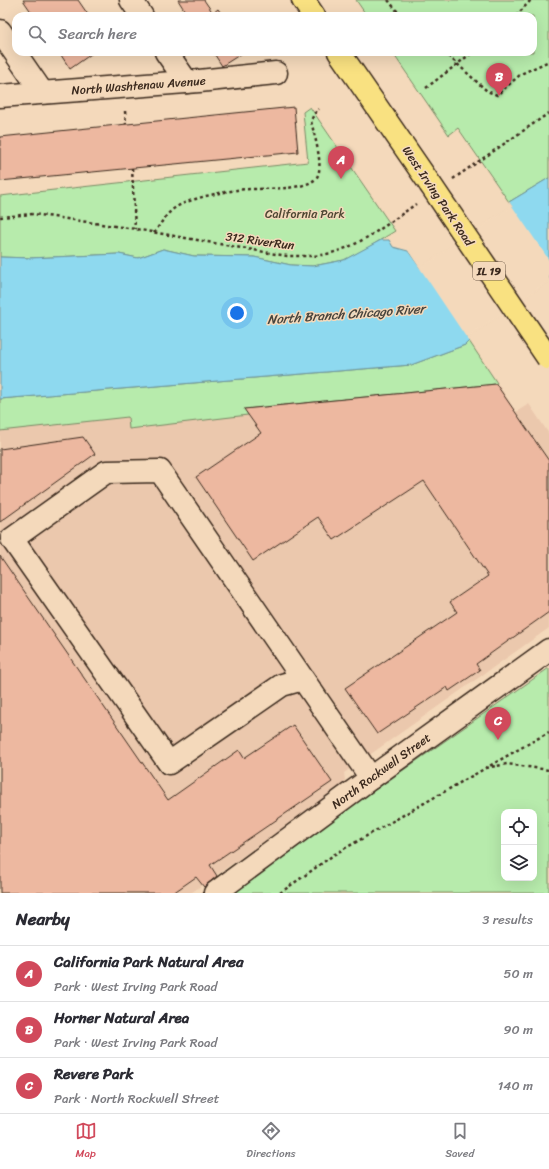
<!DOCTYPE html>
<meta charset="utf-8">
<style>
:root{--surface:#fff;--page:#f7f7f7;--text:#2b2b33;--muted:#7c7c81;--line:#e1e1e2;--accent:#d1495b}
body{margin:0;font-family:Sriracha,sans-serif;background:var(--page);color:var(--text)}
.controls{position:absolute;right:12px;bottom:12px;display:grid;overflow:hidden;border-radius:8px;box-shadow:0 4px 16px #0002}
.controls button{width:36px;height:36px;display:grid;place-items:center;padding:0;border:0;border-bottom:1px solid var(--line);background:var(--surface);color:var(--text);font:20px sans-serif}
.you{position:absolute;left:237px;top:313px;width:14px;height:14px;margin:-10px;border:3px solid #fff;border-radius:50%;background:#1a73e8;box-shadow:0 0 0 6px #1a73e833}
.badge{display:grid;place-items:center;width:26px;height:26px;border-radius:50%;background:var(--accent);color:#fff;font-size:13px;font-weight:700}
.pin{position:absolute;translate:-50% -33px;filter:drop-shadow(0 1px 2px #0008)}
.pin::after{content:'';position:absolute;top:21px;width:14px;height:12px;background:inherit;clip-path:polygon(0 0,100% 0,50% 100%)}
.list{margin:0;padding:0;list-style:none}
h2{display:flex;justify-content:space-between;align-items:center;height:52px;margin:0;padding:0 16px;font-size:17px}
h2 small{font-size:13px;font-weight:400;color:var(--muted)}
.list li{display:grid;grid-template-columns:26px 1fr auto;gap:12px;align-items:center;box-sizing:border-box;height:56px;padding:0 16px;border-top:1px solid var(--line)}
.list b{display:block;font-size:15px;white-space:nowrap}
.list p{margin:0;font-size:13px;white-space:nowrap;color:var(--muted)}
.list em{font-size:13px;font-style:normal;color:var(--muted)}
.icon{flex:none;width:22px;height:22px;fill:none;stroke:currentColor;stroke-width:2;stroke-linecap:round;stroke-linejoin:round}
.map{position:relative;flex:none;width:549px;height:893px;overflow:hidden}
.search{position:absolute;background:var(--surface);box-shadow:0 4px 16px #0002;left:12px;right:12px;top:12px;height:44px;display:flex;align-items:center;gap:10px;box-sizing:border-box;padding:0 14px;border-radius:12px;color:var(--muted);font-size:15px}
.sheet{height:220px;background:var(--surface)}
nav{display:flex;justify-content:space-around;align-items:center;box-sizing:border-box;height:56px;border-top:1px solid var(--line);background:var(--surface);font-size:11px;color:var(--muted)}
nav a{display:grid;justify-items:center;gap:2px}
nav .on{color:var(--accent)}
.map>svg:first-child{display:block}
.built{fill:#ebc8ad}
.green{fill:#b7ebac;stroke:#798a65;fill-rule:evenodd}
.water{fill:#8ed9ef;stroke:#6d939b}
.pier{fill:#f4d9bb}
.building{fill:#edb8a0;stroke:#3b2a1e}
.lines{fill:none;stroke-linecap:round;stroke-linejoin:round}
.minor-casing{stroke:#3b2a1e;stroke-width:25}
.major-casing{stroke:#3b2a1e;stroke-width:25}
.path{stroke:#3b2a1e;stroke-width:2.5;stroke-dasharray:3 3;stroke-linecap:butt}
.minor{stroke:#f4d9bb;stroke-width:22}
.major{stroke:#f9e181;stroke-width:22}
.major-bridge-casing{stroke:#3b2a1e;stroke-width:25;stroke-linecap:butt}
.major-bridge{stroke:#f9e181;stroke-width:22}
.labels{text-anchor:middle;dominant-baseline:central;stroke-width:3;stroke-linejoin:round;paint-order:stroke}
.shield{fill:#f4d9bb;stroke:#725e4d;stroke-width:1}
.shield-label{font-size:11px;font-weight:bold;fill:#3b2a1e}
.street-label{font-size:12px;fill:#3b2a1e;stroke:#f4d9bb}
.park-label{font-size:12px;fill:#4e4733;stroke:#f4d9bb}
.water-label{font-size:13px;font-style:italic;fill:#47443d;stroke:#f4d9bb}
</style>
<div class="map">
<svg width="549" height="893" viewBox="0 0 549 893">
<rect width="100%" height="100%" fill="#f4d9bb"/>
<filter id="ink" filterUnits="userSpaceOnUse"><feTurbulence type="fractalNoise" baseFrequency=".025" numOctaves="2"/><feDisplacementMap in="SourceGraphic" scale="8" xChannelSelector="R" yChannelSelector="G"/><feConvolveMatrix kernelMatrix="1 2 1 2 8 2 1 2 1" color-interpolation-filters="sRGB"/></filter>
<g filter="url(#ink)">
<!-- built -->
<path class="built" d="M 469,341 L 516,412 L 529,404 L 549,434 L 549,628 L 344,773 L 345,780 L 343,785 L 191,893 L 0,893 L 0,399 L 411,365 L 465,345 Z"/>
<!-- green -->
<path class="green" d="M 356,0 L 549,0 L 549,178 L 509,202 L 458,128 L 449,135 L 392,52 L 533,52 L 533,16 L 367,16 Z
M 310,107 L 395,231 L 369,247 L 344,260 L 313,266 L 291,265 L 254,257 L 194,256 L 163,249 L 138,258 L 119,254 L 30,258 L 0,257 L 0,196 L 308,162 L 303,112 Z
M 469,341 L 497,383 L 496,384 L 245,409 L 248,415 L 129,429 L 128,417 L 0,431 L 0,399 L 411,365 L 465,345 Z
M 549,668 L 549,893 L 228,893 ZM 504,812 L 534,812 L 534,878 L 504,878 Z"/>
<!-- water -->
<path class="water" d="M 549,178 L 549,279 L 466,336 L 469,341 L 465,345 L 411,365 L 0,399 L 0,257 L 30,258 L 119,254 L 138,258 L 163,249 L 194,256 L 254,257 L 291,265 L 313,266 L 344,260 L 381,240 L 389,240 L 393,247 L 408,251 L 421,269 L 512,207 L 509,202 Z"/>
<!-- pier -->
<path class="pier" d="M 508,200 L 549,260 L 549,281 L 469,337 L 470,343 L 407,249 L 410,250 L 421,267 L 510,207 Z"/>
<!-- building -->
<path class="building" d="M 23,0 L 78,0 L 89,16 L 34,16 Z
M 178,0 L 204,0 L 213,13 L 218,9 L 223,16 L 188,16 Z
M 59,52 L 94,52 L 70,69 Z
M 213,52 L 244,52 L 222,66 Z
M 294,107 L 298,152 L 0,181 L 0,137 Z
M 496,384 L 549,461 L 549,612 L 476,664 L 480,670 L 449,691 L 447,687 L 377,734 L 345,688 L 457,612 L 450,602 L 488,576 L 424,481 L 334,540 L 318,517 L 253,561 L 196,477 L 261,433 L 244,409 Z
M 83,437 L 95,454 L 0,522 L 0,449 Z
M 0,556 L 168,800 L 239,750 L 244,758 L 293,725 L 332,782 L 210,865 L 217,876 L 204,887 L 196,877 L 173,893 L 0,893 Z"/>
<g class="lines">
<defs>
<g id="minor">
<path d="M 131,0 L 142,16"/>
<path d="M 0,31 L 42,92"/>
<path d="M 166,52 L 187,82"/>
<path id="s1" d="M 0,96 L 199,81 L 276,73"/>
<path d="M 303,679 L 282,685 L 169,763 L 12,539 L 106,472 L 160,471 L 371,778"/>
<path id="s2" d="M 215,893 L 371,778 L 549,650"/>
</g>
<path id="major" d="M 303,0 L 314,16
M 339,52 L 430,184"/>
</defs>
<!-- minor casing -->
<use href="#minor" class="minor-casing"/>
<!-- major casing -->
<use href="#major" class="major-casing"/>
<!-- path -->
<path class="path" d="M 388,0 L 401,16
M 516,16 L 531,0
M 444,52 L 487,91 L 497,95 L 521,74 L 549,61
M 426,88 L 473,52
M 125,111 L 126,124
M 132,168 L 135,229
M 453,179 L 549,113
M 0,217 L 33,214 L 135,229 L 287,256 C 301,256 317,257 331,253 C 362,245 390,222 416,204
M 154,233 C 161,223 168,211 178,206 C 196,197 218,193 237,190 C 255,187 306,193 317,177 C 324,166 314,134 311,121 L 314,114 L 319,109
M 486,768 L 507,764 L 549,770
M 280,893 L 335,854 L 549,732"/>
<!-- minor -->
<use href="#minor" class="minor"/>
<!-- major -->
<use href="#major" class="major"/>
<defs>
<path id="major-bridge" d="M 430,184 L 548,358"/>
</defs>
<!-- major-bridge casing -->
<use href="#major-bridge" class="major-bridge-casing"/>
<!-- major-bridge -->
<use href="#major-bridge" class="major-bridge"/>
</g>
</g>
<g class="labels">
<!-- shield labels -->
<rect class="shield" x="473" y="262" width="32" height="18" rx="3"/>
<g class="shield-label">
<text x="489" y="271">IL 19</text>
</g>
<!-- street labels -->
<g class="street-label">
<text stroke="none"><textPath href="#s1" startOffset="139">North Washtenaw Avenue</textPath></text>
<text transform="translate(438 196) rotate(56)">West Irving Park Road</text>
<text transform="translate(260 241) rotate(8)">312 RiverRun</text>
<text stroke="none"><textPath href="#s2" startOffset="206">North Rockwell Street</textPath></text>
</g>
<!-- park labels -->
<g class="park-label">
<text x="305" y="214">California Park</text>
</g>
<!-- water labels -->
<g class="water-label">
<text transform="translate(346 314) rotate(-4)">North Branch Chicago River</text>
</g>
</g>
</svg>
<div class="controls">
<button><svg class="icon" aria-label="locate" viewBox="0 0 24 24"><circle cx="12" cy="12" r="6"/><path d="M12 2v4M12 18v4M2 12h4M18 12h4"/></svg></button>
<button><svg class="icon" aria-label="layers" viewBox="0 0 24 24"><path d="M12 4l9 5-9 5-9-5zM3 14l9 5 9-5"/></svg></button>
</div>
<div class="you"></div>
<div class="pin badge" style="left:341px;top:179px">A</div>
<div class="pin badge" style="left:499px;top:96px">B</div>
<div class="pin badge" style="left:498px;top:740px">C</div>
<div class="search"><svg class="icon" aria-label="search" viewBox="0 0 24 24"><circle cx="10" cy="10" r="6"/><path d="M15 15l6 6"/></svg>Search here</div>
</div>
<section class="sheet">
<h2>Nearby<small>3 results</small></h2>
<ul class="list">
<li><span class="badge">A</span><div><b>California Park Natural Area</b><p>Park · West Irving Park Road</p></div><em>50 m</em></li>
<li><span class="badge">B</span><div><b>Horner Natural Area</b><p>Park · West Irving Park Road</p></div><em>90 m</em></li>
<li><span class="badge">C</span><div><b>Revere Park</b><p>Park · North Rockwell Street</p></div><em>140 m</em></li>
</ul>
</section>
<nav>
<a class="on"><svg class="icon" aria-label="map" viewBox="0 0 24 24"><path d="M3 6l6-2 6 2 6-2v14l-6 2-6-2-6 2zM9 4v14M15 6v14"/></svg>Map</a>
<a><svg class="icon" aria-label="directions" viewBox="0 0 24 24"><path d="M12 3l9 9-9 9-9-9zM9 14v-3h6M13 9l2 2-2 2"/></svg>Directions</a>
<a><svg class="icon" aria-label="saved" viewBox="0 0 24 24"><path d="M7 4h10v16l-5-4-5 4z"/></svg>Saved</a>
</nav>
